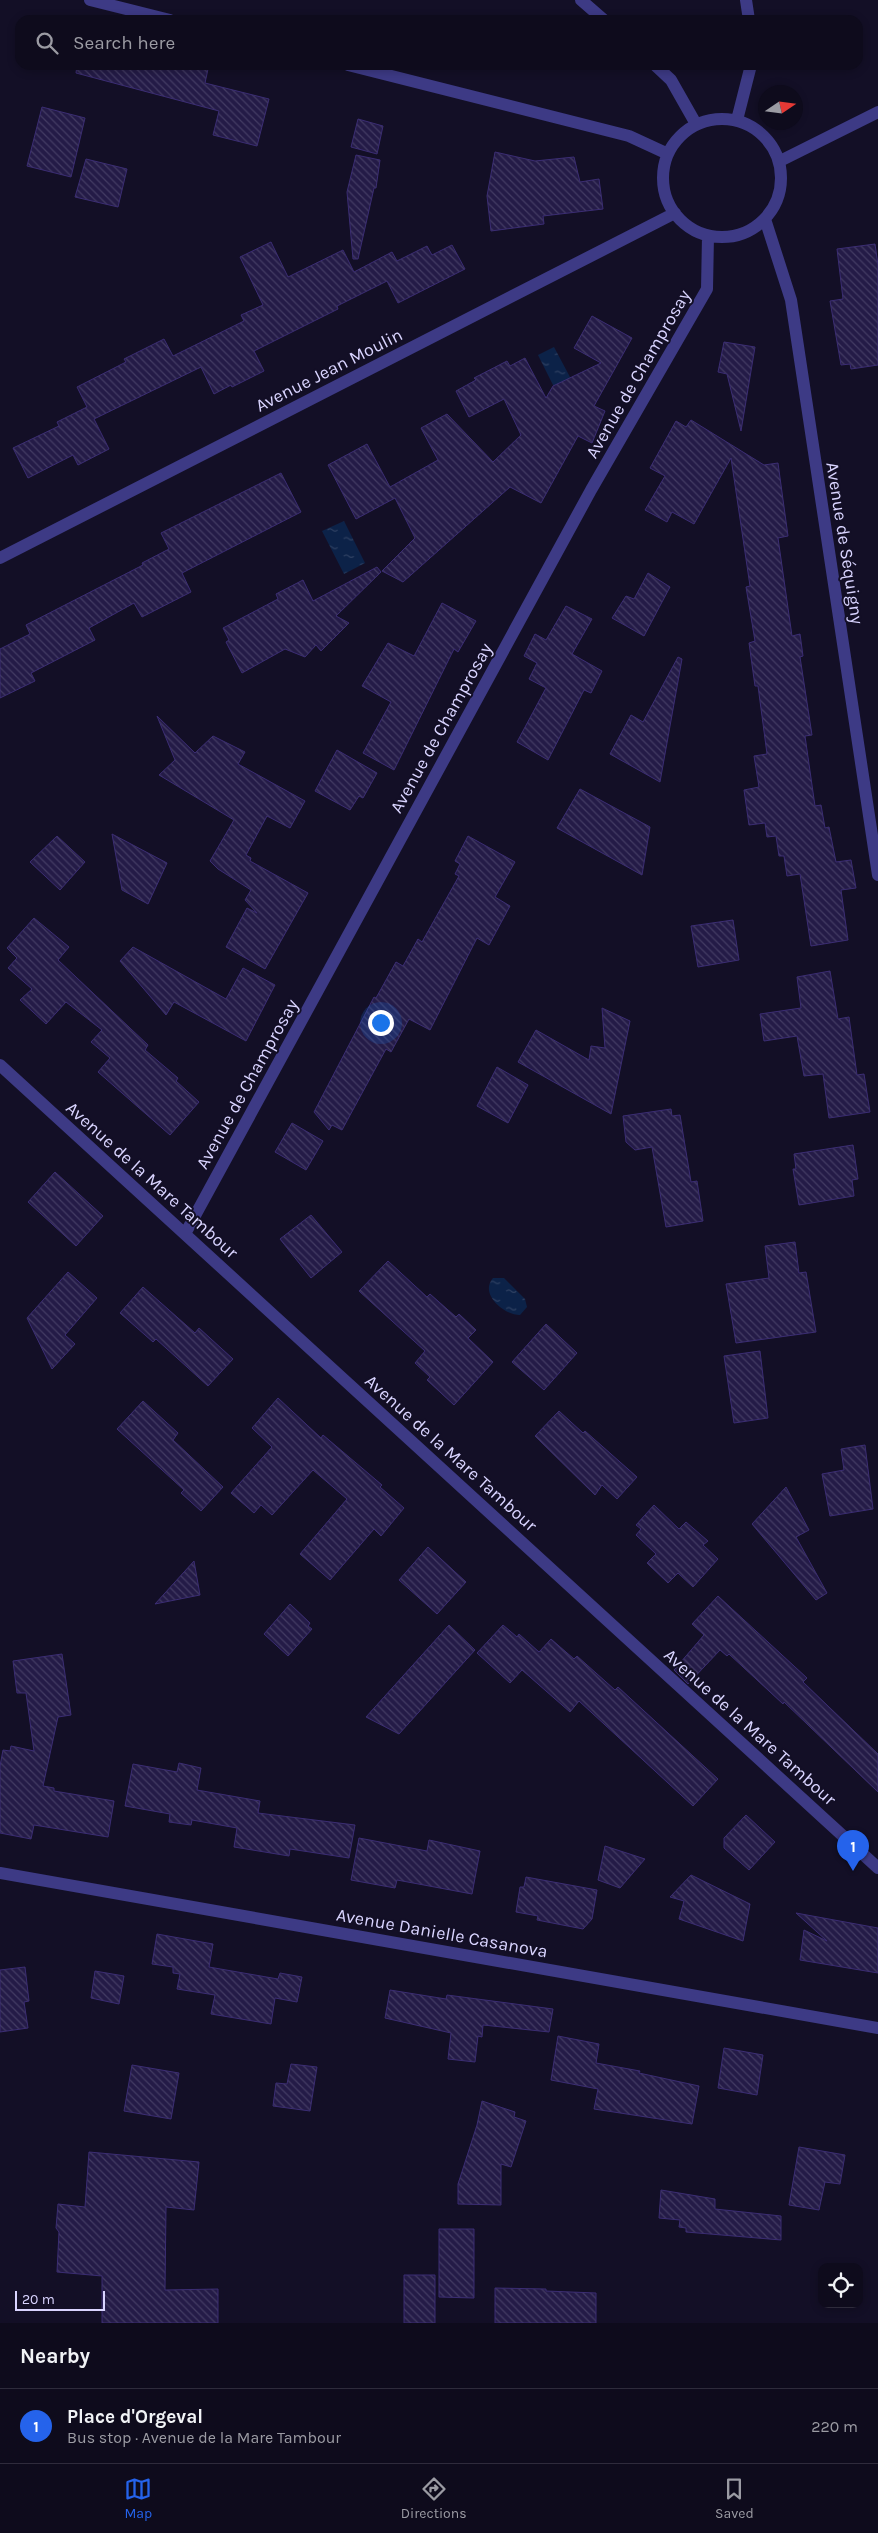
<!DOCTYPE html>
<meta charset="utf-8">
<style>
:root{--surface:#0e0b1c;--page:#1c1929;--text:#f1f3f6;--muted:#9b9ba3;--line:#2e2b3b;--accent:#2563eb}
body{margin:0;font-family:Karla,sans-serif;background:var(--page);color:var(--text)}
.controls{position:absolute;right:15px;bottom:15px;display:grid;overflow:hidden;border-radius:10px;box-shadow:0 2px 8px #0003}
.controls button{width:45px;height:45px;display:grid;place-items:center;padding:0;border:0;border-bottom:1px solid var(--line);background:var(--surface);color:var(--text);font:25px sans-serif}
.compass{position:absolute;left:758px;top:85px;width:45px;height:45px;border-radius:50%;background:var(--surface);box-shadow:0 2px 8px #0003;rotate:77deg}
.scale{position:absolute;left:15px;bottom:12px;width:90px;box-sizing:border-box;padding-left:5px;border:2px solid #d9d4ff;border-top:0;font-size:14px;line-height:18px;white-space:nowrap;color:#d9d4ff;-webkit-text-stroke:4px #130f26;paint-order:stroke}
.you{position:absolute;left:380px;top:1022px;width:18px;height:18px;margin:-12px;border:4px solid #fff;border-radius:50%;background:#1a73e8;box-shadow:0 0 0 8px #1a73e833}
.badge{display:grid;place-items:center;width:32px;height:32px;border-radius:50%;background:var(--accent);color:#fff;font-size:16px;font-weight:700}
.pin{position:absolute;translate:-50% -41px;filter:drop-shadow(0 1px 2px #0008)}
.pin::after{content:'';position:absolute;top:26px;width:18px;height:15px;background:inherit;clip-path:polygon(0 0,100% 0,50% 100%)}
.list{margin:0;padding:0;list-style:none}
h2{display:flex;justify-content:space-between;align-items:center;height:65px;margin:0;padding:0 20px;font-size:21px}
h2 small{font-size:16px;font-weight:400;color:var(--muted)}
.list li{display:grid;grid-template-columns:32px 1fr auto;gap:15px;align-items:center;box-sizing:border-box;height:75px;padding:0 20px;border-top:1px solid var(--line)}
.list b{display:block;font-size:19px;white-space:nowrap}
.list p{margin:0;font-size:16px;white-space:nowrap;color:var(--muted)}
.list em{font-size:16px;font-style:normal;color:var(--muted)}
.icon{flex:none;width:28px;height:28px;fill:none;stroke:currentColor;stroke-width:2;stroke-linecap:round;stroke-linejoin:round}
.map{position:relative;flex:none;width:878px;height:2323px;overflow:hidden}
.search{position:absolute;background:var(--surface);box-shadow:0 2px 8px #0003;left:15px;right:15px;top:15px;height:55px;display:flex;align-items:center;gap:12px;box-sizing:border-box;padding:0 18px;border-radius:15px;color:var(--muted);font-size:19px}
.sheet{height:140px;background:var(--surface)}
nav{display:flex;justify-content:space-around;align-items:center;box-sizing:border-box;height:70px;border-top:1px solid var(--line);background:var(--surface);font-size:14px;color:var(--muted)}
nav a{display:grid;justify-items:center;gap:2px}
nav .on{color:var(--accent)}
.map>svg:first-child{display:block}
.water{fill:url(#water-ripples)}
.building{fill:url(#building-back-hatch);stroke:#3b2d73}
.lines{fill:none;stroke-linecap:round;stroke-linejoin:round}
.street{stroke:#3d3a85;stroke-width:12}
.labels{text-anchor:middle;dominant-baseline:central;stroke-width:4;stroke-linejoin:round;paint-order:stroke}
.street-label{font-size:18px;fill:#d9d4ff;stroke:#130f26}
</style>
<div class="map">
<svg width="878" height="2323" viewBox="0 0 878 2323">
<defs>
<pattern id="water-ripples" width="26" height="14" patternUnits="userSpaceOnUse" patternTransform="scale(1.25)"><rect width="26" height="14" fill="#0c2248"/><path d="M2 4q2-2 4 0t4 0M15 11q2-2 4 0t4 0" fill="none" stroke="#2f4163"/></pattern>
<pattern id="building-back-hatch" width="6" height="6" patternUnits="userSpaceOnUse" patternTransform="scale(1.25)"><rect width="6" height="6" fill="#241b47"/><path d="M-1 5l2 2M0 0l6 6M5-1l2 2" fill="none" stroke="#433b63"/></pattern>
</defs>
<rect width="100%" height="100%" fill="#130f26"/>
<!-- water -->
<path class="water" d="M 554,347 L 571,379 L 554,387 L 538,355 Z
M 344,521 L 365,563 L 344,574 L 322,531 Z
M 493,1278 L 504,1278 L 525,1299 L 527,1307 L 520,1315 C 504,1315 479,1294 493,1278 Z"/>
<!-- building -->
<path class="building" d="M 77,65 L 191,65 L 208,69 L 205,83 L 269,99 L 257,146 L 213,135 L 219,111 L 76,73 Z
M 42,107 L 85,118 L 71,177 L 27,166 Z
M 358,119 L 383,126 L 377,154 L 351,147 Z
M 495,152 L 535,161 L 574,157 L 580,182 L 599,179 L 603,209 L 543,216 L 544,224 L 491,231 L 487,196 Z
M 356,155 L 380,160 L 376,188 L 374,188 L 358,259 L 353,259 L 347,192 Z
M 86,159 L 127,169 L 118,207 L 75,197 Z
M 271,242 L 288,277 L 343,250 L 354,272 L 392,252 L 397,261 L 427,246 L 432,255 L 452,245 L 465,269 L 398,303 L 387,281 L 337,306 L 338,309 L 254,351 L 264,371 L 232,387 L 231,385 L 214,394 L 201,367 L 94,419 L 109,449 L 78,465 L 73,455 L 28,478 L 13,448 L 59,426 L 57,422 L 87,407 L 77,387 L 126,362 L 124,359 L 164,339 L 173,356 L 244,321 L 241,315 L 263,305 L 240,257 Z
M 875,244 L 878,265 L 878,365 L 851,369 L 850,364 L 841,365 L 830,301 L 843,299 L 837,249 Z
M 592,316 L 632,338 L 594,406 L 605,411 L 592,443 L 578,436 L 541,503 L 510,487 L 403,582 L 382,571 L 415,538 L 395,498 L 356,519 L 328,465 L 367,444 L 390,487 L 438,460 L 421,428 L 447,414 L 493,462 L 521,435 L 504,399 L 469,417 L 456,391 L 476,380 L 474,378 L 507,361 L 510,366 L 525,358 L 546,398 L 553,386 L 601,363 L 574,348 Z
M 724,342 L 755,347 L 741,431 L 727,374 L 718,372 Z
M 691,420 L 764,465 L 778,463 L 788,536 L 778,538 L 792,636 L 800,634 L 803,656 L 800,657 L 812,735 L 805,736 L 815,806 L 821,805 L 825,828 L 829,827 L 836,862 L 851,860 L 856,888 L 841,890 L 848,940 L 811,946 L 800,874 L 787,876 L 784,856 L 779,856 L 776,836 L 767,837 L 765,823 L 749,825 L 744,790 L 759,787 L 754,756 L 767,754 L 758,686 L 755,686 L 749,643 L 755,641 L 746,587 L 750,586 L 731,458 L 694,524 L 672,512 L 667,522 L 645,510 L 665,476 L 650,468 L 676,421 L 686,427 Z
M 281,473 L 301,512 L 182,573 L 191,592 L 142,617 L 134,603 L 89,628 L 95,640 L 31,673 L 35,681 L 0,698 L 0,649 L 30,634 L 26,625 L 143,565 L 142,563 L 169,549 L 161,533 Z
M 377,567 L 381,572 L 336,616 L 349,623 L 321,651 L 316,645 L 305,657 L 285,649 L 242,673 L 226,642 L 229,640 L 223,628 L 278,599 L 276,594 L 303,580 L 313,601 Z
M 648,573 L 670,587 L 644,636 L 612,618 L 626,596 L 634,599 Z
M 442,603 L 476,621 L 458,652 L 454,649 L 394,770 L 363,753 L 391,702 L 362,686 L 388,643 L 414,656 Z
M 566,606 L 592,619 L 572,654 L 602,671 L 591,693 L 584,690 L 548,760 L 517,742 L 546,688 L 529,679 L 537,663 L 524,656 L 535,634 L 546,640 Z
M 678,657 L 682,659 L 660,782 L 610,754 L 631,715 L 643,722 Z
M 157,716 L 195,753 L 213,736 L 245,752 L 238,764 L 305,801 L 290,828 L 267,816 L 246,855 L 251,858 L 250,861 L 308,893 L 265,969 L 226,947 L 247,908 L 257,913 L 245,900 L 251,890 L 218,869 L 210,861 L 234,820 L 159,775 L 175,760 Z
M 337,750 L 377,773 L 363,798 L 359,796 L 350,810 L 315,791 Z
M 580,789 L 650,827 L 642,875 L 557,828 Z
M 112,834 L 167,863 L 148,904 L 122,890 Z
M 57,836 L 85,862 L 60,890 L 30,862 Z
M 468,836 L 515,862 L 495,897 L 510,906 L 489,945 L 477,938 L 430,1030 L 409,1019 L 391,1052 L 386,1049 L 342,1130 L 332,1125 L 329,1130 L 314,1112 L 374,997 L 376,998 L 396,962 L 403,966 L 418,939 L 422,942 L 459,876 L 455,874 L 460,864 L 455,861 Z
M 34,918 L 69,947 L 58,960 L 148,1045 L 145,1050 L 178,1078 L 176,1081 L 199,1102 L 170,1135 L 98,1072 L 110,1058 L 91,1042 L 102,1030 L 66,1002 L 46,1024 L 20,1000 L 32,989 L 8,968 L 17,958 L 7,948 Z
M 733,920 L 739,960 L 698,967 L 691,926 Z
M 133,947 L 226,999 L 243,968 L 275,985 L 246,1041 L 174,1002 L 166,1015 L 120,961 Z
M 830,971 L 838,1019 L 849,1017 L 857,1075 L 864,1074 L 870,1112 L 829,1118 L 823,1074 L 804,1076 L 797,1036 L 764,1041 L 760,1014 L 801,1008 L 797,977 Z
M 602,1008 L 630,1021 L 611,1114 L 518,1062 L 536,1030 L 589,1060 L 591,1046 L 605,1048 Z
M 497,1067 L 528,1085 L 508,1123 L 477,1106 Z
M 671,1109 L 672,1116 L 680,1115 L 691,1182 L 697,1181 L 703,1221 L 666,1227 L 652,1147 L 635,1150 L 626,1142 L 623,1116 Z
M 292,1123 L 323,1141 L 306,1170 L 275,1152 Z
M 853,1145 L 858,1179 L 852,1180 L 854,1196 L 799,1205 L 793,1169 L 796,1169 L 794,1154 Z
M 55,1172 L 103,1216 L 76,1246 L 28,1202 Z
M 311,1215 L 342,1252 L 311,1278 L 280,1239 Z
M 795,1242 L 799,1273 L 806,1272 L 816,1332 L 736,1343 L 726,1284 L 769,1278 L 765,1246 Z
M 388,1261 L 427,1297 L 430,1294 L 456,1317 L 459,1314 L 476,1330 L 468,1338 L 493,1362 L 454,1405 L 427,1380 L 430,1377 L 415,1363 L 425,1351 L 359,1291 Z
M 68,1272 L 97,1298 L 65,1335 L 75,1344 L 52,1369 L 27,1318 Z
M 143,1287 L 195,1333 L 199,1328 L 233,1359 L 208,1386 L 156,1339 L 153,1342 L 120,1313 Z
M 546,1324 L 577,1353 L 544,1390 L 512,1362 Z
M 760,1351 L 768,1418 L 734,1423 L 724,1356 Z
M 278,1398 L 321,1438 L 323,1435 L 382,1485 L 380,1487 L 404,1508 L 381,1536 L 374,1529 L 330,1580 L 300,1554 L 347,1499 L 313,1470 L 272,1515 L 261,1505 L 254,1513 L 231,1493 L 272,1447 L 252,1428 Z
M 143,1401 L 178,1433 L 173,1440 L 223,1487 L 201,1511 L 181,1493 L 184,1490 L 117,1429 Z
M 559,1411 L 583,1433 L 585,1431 L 637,1477 L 617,1499 L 602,1485 L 595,1495 L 535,1436 Z
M 865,1445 L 873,1509 L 830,1516 L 822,1474 L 844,1470 L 841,1449 Z
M 786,1487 L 809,1530 L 796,1537 L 827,1593 L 816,1600 L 752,1524 Z
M 654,1505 L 679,1529 L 686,1522 L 708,1541 L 703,1545 L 718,1559 L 693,1587 L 678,1573 L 668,1583 L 647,1563 L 656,1554 L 636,1535 L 641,1529 L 636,1525 Z
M 428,1547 L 466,1582 L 437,1614 L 399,1580 Z
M 194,1561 L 200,1595 L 155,1604 Z
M 718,1596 L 807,1678 L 803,1682 L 878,1754 L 878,1792 L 784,1702 L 783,1704 L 729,1654 L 727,1656 L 720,1650 L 688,1684 L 674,1670 L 704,1635 L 692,1624 Z
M 290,1604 L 310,1623 L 308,1626 L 312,1629 L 288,1656 L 264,1634 Z
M 449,1625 L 475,1650 L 399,1734 L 366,1717 Z
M 503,1625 L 517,1637 L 519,1634 L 539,1652 L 551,1639 L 574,1659 L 577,1656 L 615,1690 L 618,1687 L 718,1779 L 693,1806 L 579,1701 L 570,1712 L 522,1670 L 510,1683 L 477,1653 Z
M 62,1654 L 71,1715 L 58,1717 L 43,1786 L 54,1788 L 54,1791 L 114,1801 L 108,1837 L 34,1825 L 31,1839 L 0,1833 L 0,1766 L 3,1750 L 10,1751 L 11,1746 L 34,1751 L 26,1693 L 17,1693 L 13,1661 Z
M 179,1763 L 201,1768 L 197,1790 L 260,1801 L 258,1813 L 355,1825 L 349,1858 L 290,1849 L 289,1856 L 234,1847 L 237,1828 L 192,1820 L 191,1825 L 169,1822 L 170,1814 L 125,1806 L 133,1764 L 177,1772 Z
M 746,1815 L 775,1842 L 749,1870 L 724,1848 L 724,1838 Z
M 359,1838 L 427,1851 L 429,1840 L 480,1851 L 472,1894 L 397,1880 L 395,1888 L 351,1880 Z
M 605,1846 L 645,1859 L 620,1888 L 598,1880 Z
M 691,1875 L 750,1904 L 743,1941 L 679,1919 L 684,1901 L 670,1897 Z
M 526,1877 L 597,1890 L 592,1919 L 583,1929 L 537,1920 L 538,1916 L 516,1912 L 520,1887 L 524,1887 Z
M 796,1913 L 878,1928 L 878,1973 L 800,1960 L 804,1930 L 827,1941 Z
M 157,1934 L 213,1944 L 209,1967 L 278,1979 L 280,1973 L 302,1977 L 297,2002 L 275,1998 L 271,2024 L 211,2014 L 215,1995 L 177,1989 L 180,1974 L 173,1973 L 173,1967 L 152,1964 Z
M 25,1967 L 29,2001 L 24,2002 L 28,2028 L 0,2032 L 0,1970 Z
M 95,1971 L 124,1976 L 119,2004 L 91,1998 Z
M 390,1990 L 446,1999 L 447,1995 L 553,2009 L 549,2032 L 483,2025 L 482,2037 L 478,2036 L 475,2062 L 448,2059 L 451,2033 L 385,2018 Z
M 558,2036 L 599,2044 L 596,2063 L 640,2071 L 639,2073 L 699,2086 L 692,2124 L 594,2109 L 598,2089 L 551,2080 Z
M 724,2048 L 763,2055 L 757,2095 L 718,2088 Z
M 291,2064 L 317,2067 L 310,2111 L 273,2106 L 276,2083 L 287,2084 Z
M 132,2065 L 179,2073 L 171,2119 L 124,2111 Z
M 482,2101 L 515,2112 L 514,2117 L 526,2121 L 511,2167 L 501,2164 L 501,2205 L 458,2204 L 458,2184 L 477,2125 Z
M 799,2147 L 845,2155 L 840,2184 L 825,2182 L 819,2210 L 789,2205 Z
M 89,2152 L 199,2162 L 194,2210 L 166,2207 L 165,2290 L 218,2289 L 218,2323 L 102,2323 L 102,2276 L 57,2272 L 59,2232 L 56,2228 L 58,2204 L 85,2207 Z
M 661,2190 L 715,2199 L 715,2209 L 781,2216 L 781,2240 L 686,2232 L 686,2228 L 679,2227 L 680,2220 L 659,2218 Z
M 439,2229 L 474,2229 L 474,2298 L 439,2297 Z
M 404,2275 L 435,2275 L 435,2323 L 404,2323 Z
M 495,2288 L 546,2289 L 546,2291 L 596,2293 L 596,2323 L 495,2323 Z"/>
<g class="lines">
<!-- street -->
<path class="street" d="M 90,0 L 170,20
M 581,0 L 604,20
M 746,0 L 749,20
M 348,65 L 629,136 L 668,154
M 655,65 L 671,80 L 696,124
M663 178a59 59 0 1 1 118 0a59 59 0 1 1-118 0Z
M 737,120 L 751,65
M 780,161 L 878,112
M 765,219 L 791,300 L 878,875
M 0,558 L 675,213
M 0,1065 L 878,1868
M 185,1234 L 591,490 L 707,289 L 708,236
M 0,1873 L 878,2028"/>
</g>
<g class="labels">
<!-- street labels -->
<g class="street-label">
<text transform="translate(329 370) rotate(-27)">Avenue Jean Moulin</text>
<text transform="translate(638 374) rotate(-60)">Avenue de Champrosay</text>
<text transform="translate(845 543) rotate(81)">Avenue de Séquigny</text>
<text transform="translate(441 728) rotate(-61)">Avenue de Champrosay</text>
<text transform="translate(247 1084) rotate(-61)">Avenue de Champrosay</text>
<text transform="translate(152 1180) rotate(42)">Avenue de la Mare Tambour</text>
<text transform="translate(451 1453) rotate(42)">Avenue de la Mare Tambour</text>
<text transform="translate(750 1727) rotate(42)">Avenue de la Mare Tambour</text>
<text transform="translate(442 1933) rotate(10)">Avenue Danielle Casanova</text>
</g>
</g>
</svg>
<div class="controls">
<button><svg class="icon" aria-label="locate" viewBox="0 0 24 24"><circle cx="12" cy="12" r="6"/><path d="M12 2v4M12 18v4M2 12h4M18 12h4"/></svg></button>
</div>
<svg class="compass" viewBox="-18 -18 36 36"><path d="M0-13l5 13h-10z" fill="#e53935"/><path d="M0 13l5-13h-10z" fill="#9b9ba3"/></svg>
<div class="scale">20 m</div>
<div class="you"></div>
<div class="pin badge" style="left:853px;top:1871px">1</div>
<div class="search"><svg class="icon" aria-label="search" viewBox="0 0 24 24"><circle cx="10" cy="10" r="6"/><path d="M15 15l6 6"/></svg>Search here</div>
</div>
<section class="sheet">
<h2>Nearby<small></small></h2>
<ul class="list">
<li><span class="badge">1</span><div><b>Place d'Orgeval</b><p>Bus stop · Avenue de la Mare Tambour</p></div><em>220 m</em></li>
</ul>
</section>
<nav>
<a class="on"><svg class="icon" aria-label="map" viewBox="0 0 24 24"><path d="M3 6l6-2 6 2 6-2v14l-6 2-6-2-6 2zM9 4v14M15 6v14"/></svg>Map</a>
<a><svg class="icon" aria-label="directions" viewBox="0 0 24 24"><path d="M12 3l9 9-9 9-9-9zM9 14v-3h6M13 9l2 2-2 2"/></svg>Directions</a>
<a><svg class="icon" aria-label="saved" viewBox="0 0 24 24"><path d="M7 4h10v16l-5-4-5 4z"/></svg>Saved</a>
</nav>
